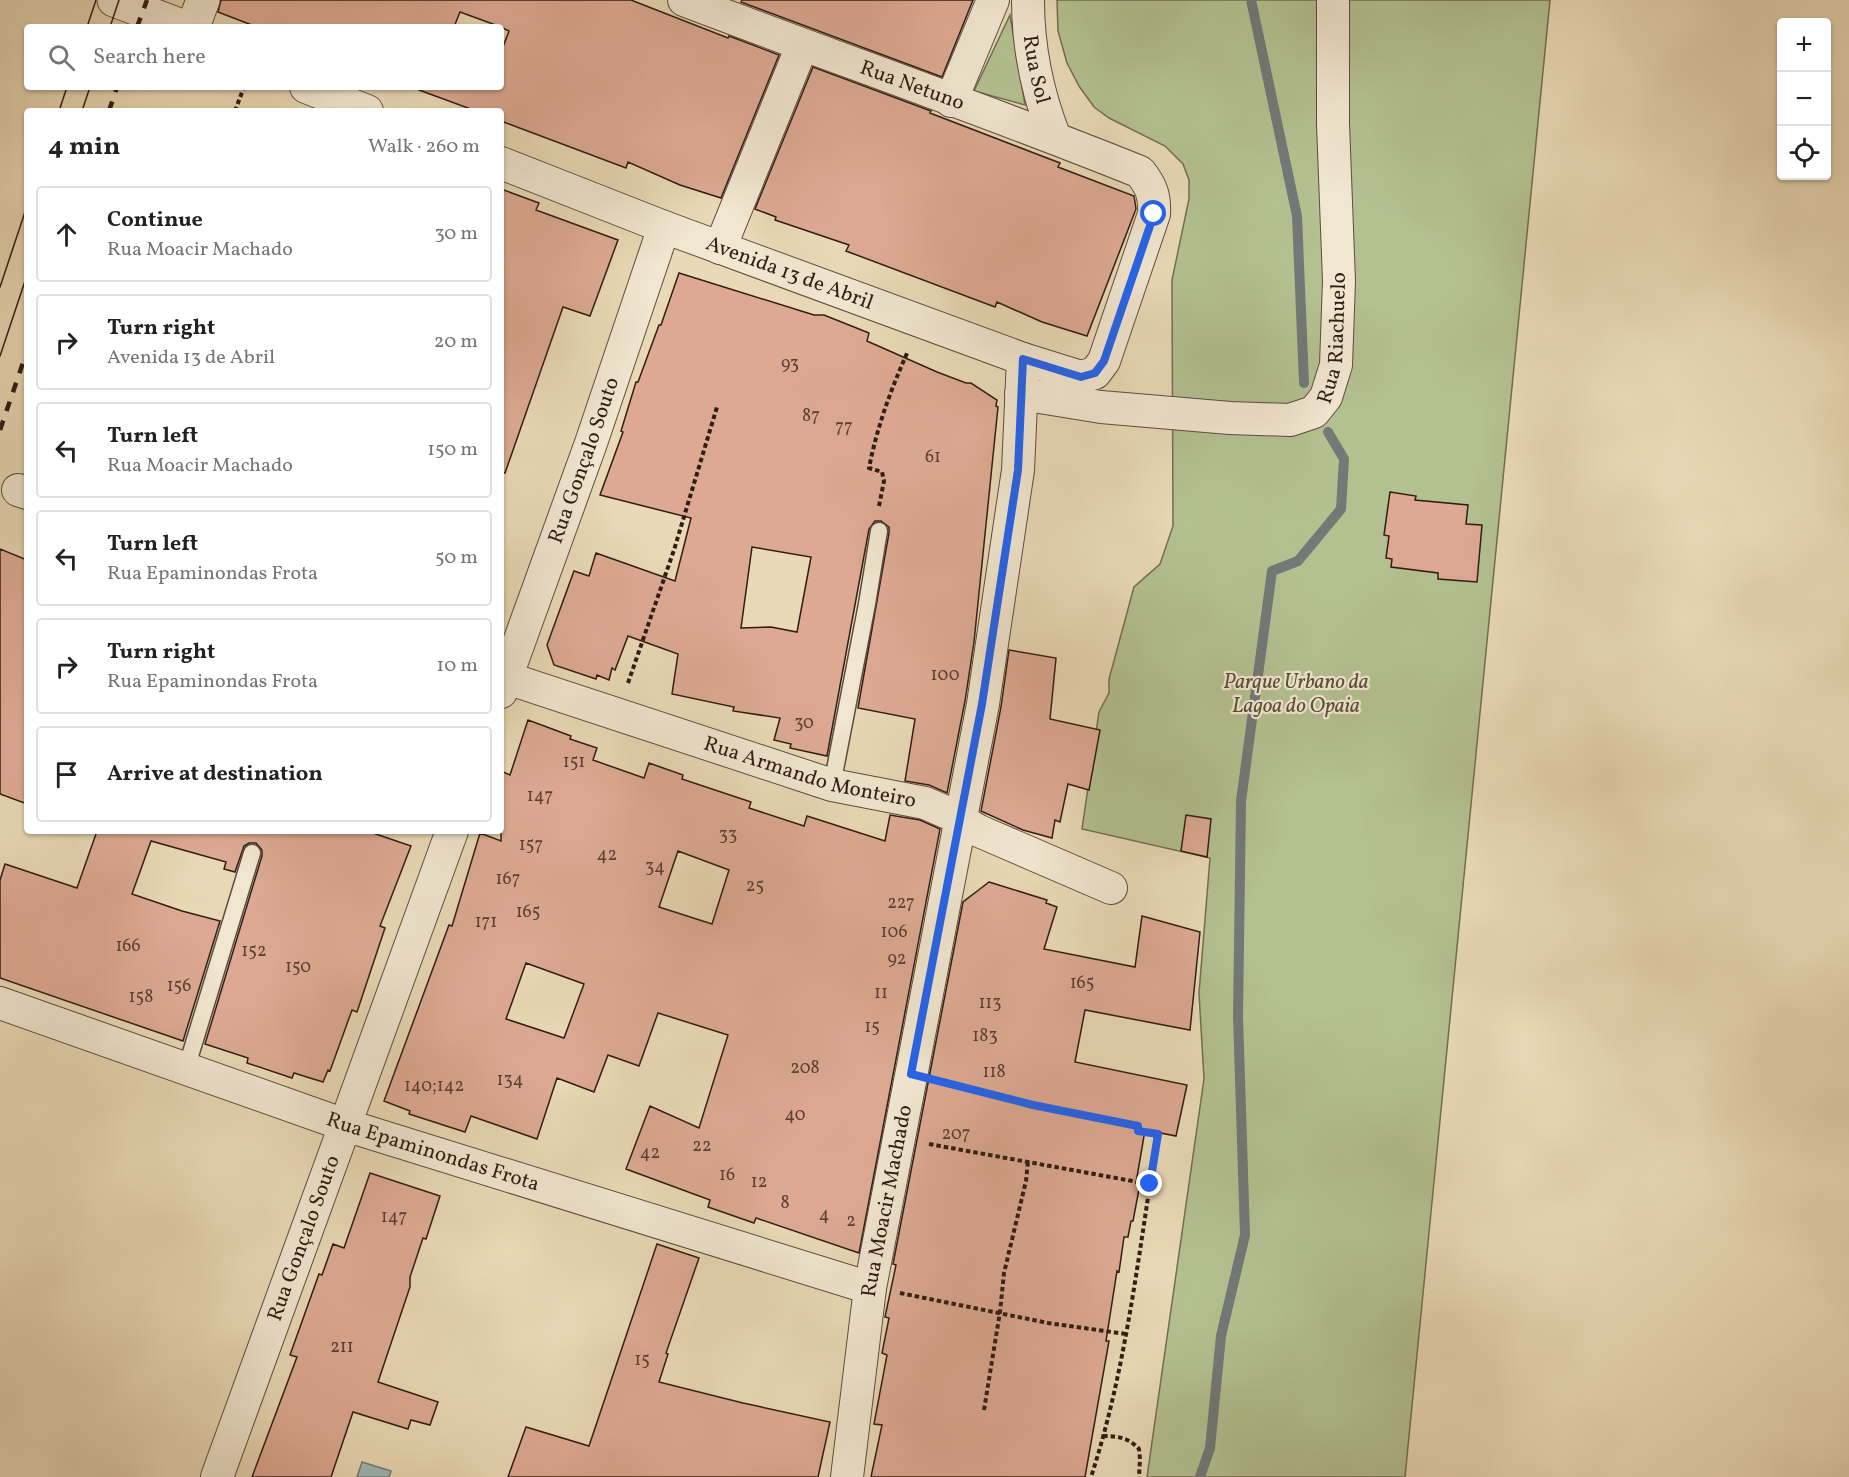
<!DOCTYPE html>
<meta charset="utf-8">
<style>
:root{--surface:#fff;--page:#f6f6f6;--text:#222;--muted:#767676;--line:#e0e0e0}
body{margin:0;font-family:Vollkorn,serif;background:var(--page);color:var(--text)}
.controls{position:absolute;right:18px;top:18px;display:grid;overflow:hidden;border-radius:6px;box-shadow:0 2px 4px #0004}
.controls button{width:54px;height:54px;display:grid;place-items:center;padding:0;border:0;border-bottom:2px solid var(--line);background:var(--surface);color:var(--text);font:30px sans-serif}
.stop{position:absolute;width:18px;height:18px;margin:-14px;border:4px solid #2563eb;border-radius:50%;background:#fff}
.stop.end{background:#2563eb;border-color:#fff;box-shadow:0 2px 6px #0008}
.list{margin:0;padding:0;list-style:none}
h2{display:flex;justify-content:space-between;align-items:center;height:78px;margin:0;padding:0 24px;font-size:26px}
h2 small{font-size:20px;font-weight:400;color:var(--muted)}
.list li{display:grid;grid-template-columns:39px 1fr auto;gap:18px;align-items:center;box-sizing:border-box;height:96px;margin:0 12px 12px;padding:0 12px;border:2px solid var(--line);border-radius:6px}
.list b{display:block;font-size:22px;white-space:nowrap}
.list p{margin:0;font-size:20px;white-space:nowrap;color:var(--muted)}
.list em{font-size:20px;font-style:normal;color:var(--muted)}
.icon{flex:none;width:33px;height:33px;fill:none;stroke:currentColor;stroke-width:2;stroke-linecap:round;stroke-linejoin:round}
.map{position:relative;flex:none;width:1849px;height:1477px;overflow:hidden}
.search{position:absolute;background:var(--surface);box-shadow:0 2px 4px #0004;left:24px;top:24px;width:480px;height:66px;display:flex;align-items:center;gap:15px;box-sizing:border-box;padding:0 21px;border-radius:6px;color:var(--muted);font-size:22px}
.panel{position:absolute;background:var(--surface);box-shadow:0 2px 4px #0004;left:24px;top:108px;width:480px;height:726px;border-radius:6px}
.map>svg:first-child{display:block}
.green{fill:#b3c090;stroke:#726e52;stroke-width:1.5}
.water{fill:#9eb7ba;stroke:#727977;stroke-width:1.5}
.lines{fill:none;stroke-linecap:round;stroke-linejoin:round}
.stream{stroke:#727977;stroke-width:10}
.building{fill:#dda993;stroke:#301d13;stroke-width:1.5;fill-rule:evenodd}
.service-casing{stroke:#5e4c3c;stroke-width:19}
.minor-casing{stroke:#5e4c3c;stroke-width:34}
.tertiary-casing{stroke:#5e4c3c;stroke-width:35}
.path{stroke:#301d13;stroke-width:4;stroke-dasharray:4.5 3;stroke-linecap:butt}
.service{stroke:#f1e6d0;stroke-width:16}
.minor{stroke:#f1e6d0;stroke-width:32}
.tertiary{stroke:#f1e6d0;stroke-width:33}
.tram{stroke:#301d13;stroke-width:1.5}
.rail{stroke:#301d13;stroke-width:4.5;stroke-dasharray:10 10;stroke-linecap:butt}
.route{stroke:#2563eb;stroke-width:8}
.labels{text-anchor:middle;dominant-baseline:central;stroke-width:4.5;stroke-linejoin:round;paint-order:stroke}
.number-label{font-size:18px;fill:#5b4033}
.street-label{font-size:21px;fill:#301d13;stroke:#f1e6d0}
.park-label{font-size:21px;font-style:italic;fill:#574e38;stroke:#f1e6d0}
</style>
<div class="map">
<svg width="1849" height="1477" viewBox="0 0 1849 1477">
<rect width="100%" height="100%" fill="#e9d9b6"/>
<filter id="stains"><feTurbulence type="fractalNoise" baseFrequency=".00333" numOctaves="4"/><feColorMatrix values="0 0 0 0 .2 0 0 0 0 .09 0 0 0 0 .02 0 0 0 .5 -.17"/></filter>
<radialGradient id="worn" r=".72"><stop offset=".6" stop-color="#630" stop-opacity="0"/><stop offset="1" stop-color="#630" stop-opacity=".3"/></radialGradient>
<!-- green -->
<path class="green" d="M 1057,0 L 1550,0 L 1405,1477 L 1147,1477 L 1204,1079 L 1199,993 L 1210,858 L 1082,829 L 1099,712 L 1109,693 L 1109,679 L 1134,587 L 1160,564 L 1173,526 L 1172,280 L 1189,199 L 1189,180 L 1183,164 L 1165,146 L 1109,118 L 1094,107 L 1079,86 L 1067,63 L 1058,31 Z
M 1010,15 L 1025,105 L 974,91 Z"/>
<!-- water -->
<path class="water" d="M 362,1462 L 391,1471 L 389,1477 L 357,1477 Z"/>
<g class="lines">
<!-- stream -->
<path class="stream" d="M 1251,0 L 1297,216 L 1304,383
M 1200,1477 L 1210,1448 L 1221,1336 L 1245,1235 L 1238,1016 L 1241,801 L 1272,571 L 1298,561 L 1341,509 L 1344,459 L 1328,432"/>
</g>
<!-- building -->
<path class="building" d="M 221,0 L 631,0 L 728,38 L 729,36 L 779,55 L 721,198 L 680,185 L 628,162 L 626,168 L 501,121 L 501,111 L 476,111 L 419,90 L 420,87 L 501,87 L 501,52 L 509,31 L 501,27 L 460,12 L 454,27 L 257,27 L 218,12 Z
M 742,0 L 973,0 L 942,77 L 741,2 Z
M 813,67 L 931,111 L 930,113 L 1060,163 L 1058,167 L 1134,196 L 1136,209 L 1087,336 L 1042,322 L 997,302 L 995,307 L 846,251 L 849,245 L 775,220 L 776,217 L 755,209 Z
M 501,189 L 539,203 L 536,210 L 618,240 L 590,316 L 563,307 L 505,473 L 501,472 Z
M 679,273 L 814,315 L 824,315 L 869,333 L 867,341 L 937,372 L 966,383 L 971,383 L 997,400 L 996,406 L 998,407 L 974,642 L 965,701 L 947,793 L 929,785 L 905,781 L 915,719 L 858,708 L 889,533 L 889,527 L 881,521 L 875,521 L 869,529 L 827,756 L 790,748 L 791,744 L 774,740 L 780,718 L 733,711 L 734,707 L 672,694 L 678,654 L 628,636 L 615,670 L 612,668 L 609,680 L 597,675 L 596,679 L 554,665 L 547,645 L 574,571 L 589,576 L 596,553 L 675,581 L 691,518 L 600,495 L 623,432 L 621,431 L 636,382 L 638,382 L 659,325 L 661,325 ZM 752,547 L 811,557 L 797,632 L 771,627 L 741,628 Z
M 1390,492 L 1416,496 L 1415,500 L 1468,505 L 1466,524 L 1482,525 L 1477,582 L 1438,579 L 1438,573 L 1391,567 L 1392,559 L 1386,558 L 1389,536 L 1384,535 Z
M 0,549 L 27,560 L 27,804 L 0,794 Z
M 1009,650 L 1056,658 L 1050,719 L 1100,730 L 1089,790 L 1068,784 L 1060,822 L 1055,820 L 1052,838 L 1023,830 L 981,811 L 1001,707 Z
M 528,720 L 571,736 L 570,739 L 597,748 L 593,760 L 644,778 L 649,763 L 683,775 L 682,779 L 751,802 L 749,808 L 804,826 L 807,816 L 885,841 L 890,815 L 920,820 L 940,829 L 859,1253 L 756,1218 L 754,1223 L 708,1207 L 710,1200 L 626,1169 L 650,1106 L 699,1128 L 728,1035 L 658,1013 L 639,1066 L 608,1055 L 594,1092 L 557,1078 L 537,1139 L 471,1116 L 465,1132 L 409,1114 L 410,1111 L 384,1101 L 449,925 L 452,926 L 480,833 L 501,841 L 501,771 L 510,775 ZM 678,851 L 729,870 L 712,924 L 659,907 ZM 526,963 L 584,984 L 564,1038 L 506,1019 Z
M 1186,815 L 1211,819 L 1207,857 L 1181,851 Z
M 97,831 L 367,831 L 411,846 L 380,926 L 385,928 L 357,1012 L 352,1010 L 330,1071 L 328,1070 L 323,1082 L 294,1073 L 292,1078 L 247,1063 L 248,1058 L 205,1044 L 262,856 L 262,850 L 256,843 L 249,843 L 244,846 L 235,872 L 224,869 L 226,862 L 151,841 L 132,894 L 182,911 L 220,921 L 183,1041 L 0,978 L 0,880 L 5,864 L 77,888 Z
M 989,882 L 1047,900 L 1046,903 L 1057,907 L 1044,949 L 1135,967 L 1142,916 L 1200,932 L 1190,1030 L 1085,1010 L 1075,1062 L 1187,1085 L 1176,1136 L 1145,1130 L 1136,1183 L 1140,1184 L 1133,1221 L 1131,1221 L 1128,1237 L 1124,1237 L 1119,1272 L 1117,1271 L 1106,1341 L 1109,1341 L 1085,1477 L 871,1477 L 882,1425 L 874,1424 L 887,1355 L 882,1353 L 889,1318 L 885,1317 L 896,1265 L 893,1264 L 963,902 Z
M 370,1173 L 440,1196 L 426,1239 L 423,1238 L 410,1277 L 410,1287 L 378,1382 L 438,1402 L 430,1425 L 411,1420 L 408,1429 L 353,1412 L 331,1477 L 252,1477 L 297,1357 L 290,1355 L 319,1274 L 322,1275 L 333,1244 L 344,1248 Z
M 657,1244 L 699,1258 L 666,1353 L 668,1354 L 659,1382 L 743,1403 L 830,1422 L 818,1477 L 508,1477 L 526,1427 L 589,1446 Z"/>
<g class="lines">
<defs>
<path id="service" d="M 832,785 L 867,604 L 879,531
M 186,1069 L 252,853"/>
<g id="minor">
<path id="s1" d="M 1028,0 C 1028,47 1038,95 1055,138"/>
<path d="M 306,87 L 367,111"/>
<path d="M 951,101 L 993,0"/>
<path id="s2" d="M 501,163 L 664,227 L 1023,359 L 1081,377 L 1095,373 L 1104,361 L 1154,214 C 1155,195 1151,186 1140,172 C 989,111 836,58 684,0"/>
<path d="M 720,248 L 802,46"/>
<path id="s3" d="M 1021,394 L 1101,407 L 1230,418 L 1290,420 L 1314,412 L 1326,397 L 1336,365 L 1339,281 L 1333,124 L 1333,0"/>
<path d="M 18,490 L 27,493"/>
<path id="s4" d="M 501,676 L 832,785 L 925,803 L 948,813 L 979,831 L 1111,888"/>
<path id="s5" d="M 501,692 L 591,443 L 664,227"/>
<path id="s6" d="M 0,1003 L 345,1125 L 870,1288"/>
<path id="s7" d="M 217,1477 L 452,831"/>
<path id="s8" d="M 847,1477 L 870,1288 L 983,704 L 1018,470 L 1023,359"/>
</g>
<path id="tertiary" d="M 114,0 L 184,27
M 193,27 L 203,0"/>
</defs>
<!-- service casing -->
<use href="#service" class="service-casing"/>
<!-- minor casing -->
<use href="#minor" class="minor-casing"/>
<!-- tertiary casing -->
<use href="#tertiary" class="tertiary-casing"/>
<!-- path -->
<path class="path" d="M 235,111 L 244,87
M 879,506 L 884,481 L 882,472 L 869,468 C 877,427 891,389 908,351
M 628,683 L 674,550 L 717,407
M 941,1083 L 1033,1105 L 1138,1126 L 1138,1131 L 1158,1134 C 1139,1248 1127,1367 1091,1477
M 929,1144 L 1149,1184
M 900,1293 L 1048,1323 L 1126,1334
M 984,1410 L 1000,1312 L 1004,1273 L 1026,1181 L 1028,1161
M 1103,1436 C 1118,1436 1129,1438 1139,1449 L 1140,1459 L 1139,1477"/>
<!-- service -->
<use href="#service" class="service"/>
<!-- minor -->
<use href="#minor" class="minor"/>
<!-- tertiary -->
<use href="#tertiary" class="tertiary"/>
<!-- tram -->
<path class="tram" d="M 87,27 L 96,0
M 110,27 L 119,0
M 59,111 L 67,87
M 82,111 L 90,87
M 0,287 L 27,206
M 0,356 L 27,275"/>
<!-- rail -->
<path class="rail" d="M 137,27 L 147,0
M 109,111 L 117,87
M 0,430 L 27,351"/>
</g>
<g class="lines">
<!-- route -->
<path class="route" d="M 1150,1184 L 1158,1134 L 1138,1131 L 1138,1126 L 1033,1105 L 911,1074 L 982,704 L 1018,470 L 1023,359 L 1081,377 L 1095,373 L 1104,361 L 1154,214"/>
</g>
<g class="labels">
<!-- number labels -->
<g class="number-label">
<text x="790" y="364">93</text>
<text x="811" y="416">87</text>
<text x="844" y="427">77</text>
<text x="933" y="457">61</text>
<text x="945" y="675">100</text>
<text x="804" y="723">30</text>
<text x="574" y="762">151</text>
<text x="540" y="796">147</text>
<text x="728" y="835">33</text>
<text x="531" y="845">157</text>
<text x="607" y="855">42</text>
<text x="655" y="867">34</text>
<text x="508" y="879">167</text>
<text x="755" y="886">25</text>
<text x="901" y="903">227</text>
<text x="528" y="912">165</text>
<text x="486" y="922">171</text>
<text x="894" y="932">106</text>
<text x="128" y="946">166</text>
<text x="254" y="951">152</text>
<text x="897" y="959">92</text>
<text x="298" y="967">150</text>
<text x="1082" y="983">165</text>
<text x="179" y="986">156</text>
<text x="881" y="993">11</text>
<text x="141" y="997">158</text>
<text x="990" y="1003">113</text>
<text x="872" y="1027">15</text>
<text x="985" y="1036">183</text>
<text x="805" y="1068">208</text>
<text x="994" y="1072">118</text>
<text x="510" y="1080">134</text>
<text x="434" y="1086">140;142</text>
<text x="795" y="1115">40</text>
<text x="956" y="1134">207</text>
<text x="702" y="1146">22</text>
<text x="650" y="1153">42</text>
<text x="727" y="1175">16</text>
<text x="759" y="1182">12</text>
<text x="785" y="1203">8</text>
<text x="824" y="1215">4</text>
<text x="394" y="1217">147</text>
<text x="851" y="1221">2</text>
<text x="342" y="1347">211</text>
<text x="642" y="1360">15</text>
</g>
<!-- street labels -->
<g class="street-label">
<text stroke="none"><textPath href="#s1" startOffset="70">Rua Sol</textPath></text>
<text transform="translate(912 86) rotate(20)">Rua Netuno</text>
<text stroke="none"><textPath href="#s2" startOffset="309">Avenida 13 de Abril</textPath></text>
<text stroke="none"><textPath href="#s3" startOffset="375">Rua Riachuelo</textPath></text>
<text stroke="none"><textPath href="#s5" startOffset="246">Rua Gonçalo Souto</textPath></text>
<text stroke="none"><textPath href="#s4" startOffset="324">Rua Armando Monteiro</textPath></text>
<text stroke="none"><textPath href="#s6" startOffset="458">Rua Epaminondas Frota</textPath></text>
<text stroke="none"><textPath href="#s8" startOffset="279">Rua Moacir Machado</textPath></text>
<text stroke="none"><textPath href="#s7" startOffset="254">Rua Gonçalo Souto</textPath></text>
</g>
<!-- park labels -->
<g class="park-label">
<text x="1296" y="682">Parque Urbano da<tspan x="1296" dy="24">Lagoa do Opaia</tspan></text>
</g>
</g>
<rect width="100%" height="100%" filter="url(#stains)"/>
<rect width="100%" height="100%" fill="url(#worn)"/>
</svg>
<div class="controls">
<button>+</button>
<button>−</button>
<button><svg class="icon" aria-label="locate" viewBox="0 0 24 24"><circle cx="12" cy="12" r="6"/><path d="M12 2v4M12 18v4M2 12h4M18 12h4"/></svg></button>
</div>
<div class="stop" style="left:1154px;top:214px"></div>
<div class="stop end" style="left:1150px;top:1184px"></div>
<div class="search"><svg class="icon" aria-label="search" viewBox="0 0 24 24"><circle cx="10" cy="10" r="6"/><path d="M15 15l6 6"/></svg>Search here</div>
<section class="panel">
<h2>4 min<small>Walk · 260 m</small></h2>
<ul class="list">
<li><svg class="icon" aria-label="ahead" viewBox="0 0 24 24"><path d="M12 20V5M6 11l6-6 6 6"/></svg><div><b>Continue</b><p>Rua Moacir Machado</p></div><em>30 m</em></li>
<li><svg class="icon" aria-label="right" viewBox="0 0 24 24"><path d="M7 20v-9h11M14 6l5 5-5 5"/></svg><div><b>Turn right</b><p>Avenida 13 de Abril</p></div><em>20 m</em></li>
<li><svg class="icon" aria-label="left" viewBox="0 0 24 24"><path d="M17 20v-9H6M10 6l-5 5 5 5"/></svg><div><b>Turn left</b><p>Rua Moacir Machado</p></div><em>150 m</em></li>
<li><svg class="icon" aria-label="left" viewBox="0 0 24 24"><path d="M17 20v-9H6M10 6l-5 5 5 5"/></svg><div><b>Turn left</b><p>Rua Epaminondas Frota</p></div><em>50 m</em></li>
<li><svg class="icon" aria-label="right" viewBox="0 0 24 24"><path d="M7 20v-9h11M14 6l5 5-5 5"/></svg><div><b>Turn right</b><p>Rua Epaminondas Frota</p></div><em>10 m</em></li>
<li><svg class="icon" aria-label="arrive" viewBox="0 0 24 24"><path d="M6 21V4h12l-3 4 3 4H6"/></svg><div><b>Arrive at destination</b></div></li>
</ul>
</section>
</div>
